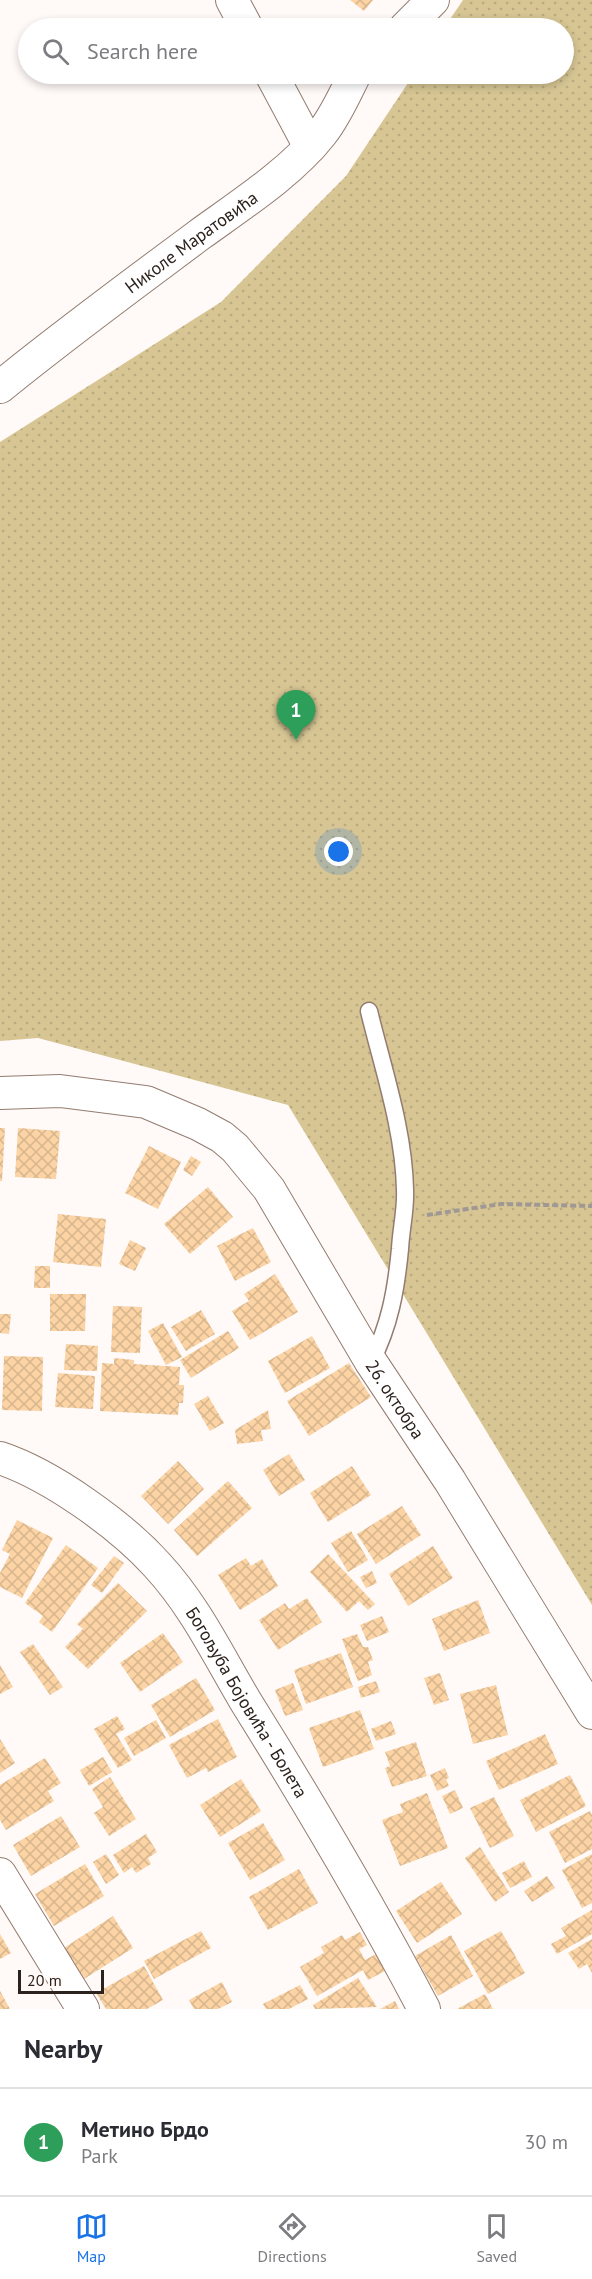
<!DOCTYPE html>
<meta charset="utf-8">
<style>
:root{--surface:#fff;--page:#f7f7f7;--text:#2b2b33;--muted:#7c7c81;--line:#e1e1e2;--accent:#1a73e8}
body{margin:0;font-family:"PT Sans",sans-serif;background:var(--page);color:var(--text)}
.scale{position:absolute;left:18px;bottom:15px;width:86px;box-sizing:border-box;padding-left:6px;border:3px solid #2b221d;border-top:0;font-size:16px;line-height:21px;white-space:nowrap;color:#2b221d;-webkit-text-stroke:4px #fffaf7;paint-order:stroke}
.you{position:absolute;left:339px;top:852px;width:21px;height:21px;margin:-15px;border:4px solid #fff;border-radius:50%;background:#1a73e8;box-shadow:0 0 0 9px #1a73e833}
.badge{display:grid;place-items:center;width:39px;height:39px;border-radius:50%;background:var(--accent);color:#fff;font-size:20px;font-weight:700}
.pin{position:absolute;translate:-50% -50px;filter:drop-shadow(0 2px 3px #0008)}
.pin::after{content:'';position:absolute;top:32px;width:21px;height:18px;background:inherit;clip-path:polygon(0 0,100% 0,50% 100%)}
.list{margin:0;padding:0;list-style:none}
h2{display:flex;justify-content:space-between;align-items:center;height:78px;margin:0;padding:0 24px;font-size:26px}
h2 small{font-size:20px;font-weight:400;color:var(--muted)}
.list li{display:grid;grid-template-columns:39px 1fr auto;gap:18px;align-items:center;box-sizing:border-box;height:108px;padding:0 24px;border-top:2px solid var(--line)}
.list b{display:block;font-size:22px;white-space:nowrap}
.list p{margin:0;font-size:20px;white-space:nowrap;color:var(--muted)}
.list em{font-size:20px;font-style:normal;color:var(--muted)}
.icon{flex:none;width:33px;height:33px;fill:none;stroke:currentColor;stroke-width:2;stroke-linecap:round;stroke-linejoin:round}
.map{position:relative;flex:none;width:592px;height:2009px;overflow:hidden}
.search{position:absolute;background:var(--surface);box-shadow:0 3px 9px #0003;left:18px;right:18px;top:18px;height:66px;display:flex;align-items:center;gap:15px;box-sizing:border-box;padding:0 21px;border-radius:33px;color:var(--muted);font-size:22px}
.sheet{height:186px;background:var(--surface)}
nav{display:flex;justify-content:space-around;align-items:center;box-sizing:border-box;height:84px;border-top:2px solid var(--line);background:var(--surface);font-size:16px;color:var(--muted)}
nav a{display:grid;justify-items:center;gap:3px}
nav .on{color:var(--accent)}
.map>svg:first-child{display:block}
.park{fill:url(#park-dots)}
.building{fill:url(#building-cross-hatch)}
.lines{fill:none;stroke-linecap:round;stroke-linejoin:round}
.lane-casing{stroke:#937c70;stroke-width:19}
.street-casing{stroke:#937c70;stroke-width:34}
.path{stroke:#9f9894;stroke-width:4;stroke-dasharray:6 3;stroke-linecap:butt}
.lane{stroke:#fff;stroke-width:16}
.street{stroke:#fff;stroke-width:32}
.labels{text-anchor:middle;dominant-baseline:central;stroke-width:5;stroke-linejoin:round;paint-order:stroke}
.street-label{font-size:18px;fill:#2b221d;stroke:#fffaf7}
</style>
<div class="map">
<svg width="592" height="2009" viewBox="0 0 592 2009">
<defs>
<pattern id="park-dots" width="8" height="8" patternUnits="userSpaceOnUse" patternTransform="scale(1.5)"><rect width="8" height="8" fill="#d7c694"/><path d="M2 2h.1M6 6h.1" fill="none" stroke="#b9aa7f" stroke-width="1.8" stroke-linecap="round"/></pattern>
<pattern id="building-cross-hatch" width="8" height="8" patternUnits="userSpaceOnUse" patternTransform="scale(1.5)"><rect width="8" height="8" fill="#fbd3a4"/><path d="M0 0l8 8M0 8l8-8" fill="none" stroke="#d7b58d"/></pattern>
</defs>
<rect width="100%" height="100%" fill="#fffaf7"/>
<!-- park -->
<path class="park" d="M 463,0 L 592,0 L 592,1605 L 288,1105 L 38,1038 L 0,1041 L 0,442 L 221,302 L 346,176 L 414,74 L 564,74 L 564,28 L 444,28 Z"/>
<!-- building -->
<path class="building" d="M 350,0 L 373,0 L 364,11 Z
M 0,1128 L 5,1128 L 2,1181 L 0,1181 Z
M 18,1128 L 60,1131 L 56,1179 L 15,1177 Z
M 149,1146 L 181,1162 L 158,1209 L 125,1193 Z
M 191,1156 L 201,1162 L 192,1176 L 183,1170 Z
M 208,1187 L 233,1217 L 190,1254 L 164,1224 Z
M 58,1214 L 106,1219 L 101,1267 L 53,1262 Z
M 253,1228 L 271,1262 L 235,1281 L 217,1246 Z
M 130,1240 L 146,1248 L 135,1271 L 119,1264 Z
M 35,1266 L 50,1266 L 50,1288 L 34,1288 Z
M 275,1274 L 298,1312 L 250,1340 L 232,1311 L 249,1301 L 244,1294 Z
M 50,1294 L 86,1294 L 85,1331 L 50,1331 Z
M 113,1306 L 142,1307 L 140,1353 L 111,1352 Z
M 201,1310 L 215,1334 L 186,1351 L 171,1327 Z
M 0,1314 L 11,1314 L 9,1334 L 0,1333 Z
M 163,1323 L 182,1357 L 166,1365 L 148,1331 Z
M 228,1331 L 239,1348 L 191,1378 L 180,1360 Z
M 312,1336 L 330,1368 L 285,1393 L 268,1361 Z
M 66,1344 L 98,1346 L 97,1371 L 64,1370 Z
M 4,1356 L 43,1357 L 42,1411 L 2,1410 Z
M 114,1358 L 134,1360 L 134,1364 L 180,1367 L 179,1385 L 184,1385 L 183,1403 L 179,1403 L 178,1415 L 100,1411 L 102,1363 L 114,1364 Z
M 349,1363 L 371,1397 L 309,1436 L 287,1401 Z
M 58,1373 L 95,1376 L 93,1409 L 55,1407 Z
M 208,1396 L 224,1423 L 210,1431 L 194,1404 Z
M 268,1410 L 271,1429 L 261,1430 L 263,1441 L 237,1444 L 235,1430 Z
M 289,1454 L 305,1480 L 279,1496 L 263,1470 Z
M 178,1461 L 204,1489 L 168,1524 L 141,1496 Z
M 352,1466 L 371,1495 L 328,1522 L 310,1493 Z
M 228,1481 L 252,1508 L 197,1556 L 174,1530 Z
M 402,1506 L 421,1535 L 376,1564 L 357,1534 Z
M 17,1520 L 53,1538 L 22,1598 L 0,1587 L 0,1573 L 10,1554 L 2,1550 Z
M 351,1531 L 368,1560 L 348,1572 L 331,1543 Z
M 66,1545 L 98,1568 L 52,1632 L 39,1622 L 43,1616 L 25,1603 Z
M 433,1546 L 453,1578 L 408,1606 L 389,1574 Z
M 328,1554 L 375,1604 L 368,1610 L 359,1601 L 347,1612 L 310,1572 Z
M 114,1556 L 124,1563 L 102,1593 L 91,1585 Z
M 246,1558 L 251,1566 L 262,1559 L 278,1586 L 240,1610 L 218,1575 Z
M 372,1571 L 377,1583 L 366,1588 L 360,1577 Z
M 118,1583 L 147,1611 L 88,1669 L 65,1647 L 83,1629 L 77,1624 Z
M 307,1598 L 322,1622 L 278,1650 L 259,1620 L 285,1603 L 289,1609 Z
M 478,1600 L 490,1633 L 444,1651 L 432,1619 Z
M 382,1616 L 389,1632 L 367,1641 L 360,1625 Z
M 163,1633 L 183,1662 L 140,1692 L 120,1663 Z
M 357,1634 L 363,1647 L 368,1647 L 373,1660 L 368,1662 L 372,1675 L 358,1681 L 342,1639 Z
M 33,1644 L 63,1687 L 50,1695 L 20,1652 Z
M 341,1653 L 353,1687 L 306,1704 L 294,1670 Z
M 0,1665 L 13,1687 L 0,1694 Z
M 440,1673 L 449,1700 L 434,1705 L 424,1678 Z
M 196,1678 L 215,1710 L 170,1737 L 151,1705 Z
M 376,1681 L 380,1692 L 361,1698 L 358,1687 Z
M 293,1683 L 303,1710 L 285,1716 L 275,1690 Z
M 496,1685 L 508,1735 L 473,1744 L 460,1694 Z
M 360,1710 L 374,1749 L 323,1767 L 309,1728 Z
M 117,1716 L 125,1729 L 116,1734 L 132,1760 L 118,1768 L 94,1729 Z
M 218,1719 L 237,1757 L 208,1772 L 206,1768 L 187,1778 L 169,1745 Z
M 156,1720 L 166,1738 L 134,1756 L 124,1738 Z
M 391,1721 L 396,1734 L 376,1741 L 371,1729 Z
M 545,1734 L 558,1764 L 499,1790 L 486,1761 Z
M 0,1739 L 15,1763 L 0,1773 Z
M 416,1742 L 427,1776 L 392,1787 L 385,1768 L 390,1766 L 385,1752 Z
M 103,1757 L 112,1772 L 89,1786 L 80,1770 Z
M 45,1758 L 61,1783 L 48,1791 L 54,1801 L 6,1830 L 0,1820 L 0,1785 Z
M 445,1768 L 449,1778 L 446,1779 L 449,1786 L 437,1791 L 430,1775 Z
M 570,1775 L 586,1806 L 536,1832 L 520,1800 Z
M 110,1777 L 136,1819 L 109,1836 L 94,1813 L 103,1807 L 92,1789 Z
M 241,1779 L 261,1811 L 220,1837 L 200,1805 Z
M 455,1790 L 463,1808 L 450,1814 L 442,1796 Z
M 427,1793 L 448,1848 L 400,1866 L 382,1820 L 403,1812 L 400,1804 Z
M 494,1797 L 514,1836 L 490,1848 L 470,1808 Z
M 590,1811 L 592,1815 L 592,1849 L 565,1863 L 549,1832 Z
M 61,1816 L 80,1847 L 31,1876 L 13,1845 Z
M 263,1823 L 285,1860 L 250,1880 L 228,1843 Z
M 146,1834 L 157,1852 L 148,1858 L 151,1864 L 136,1873 L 132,1867 L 124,1873 L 113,1855 Z
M 480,1847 L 509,1892 L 495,1902 L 465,1858 Z
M 106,1854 L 119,1875 L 106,1884 L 93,1862 Z
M 592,1854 L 592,1903 L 582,1908 L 562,1870 Z
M 524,1861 L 532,1877 L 510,1888 L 502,1873 Z
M 85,1864 L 104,1896 L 54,1926 L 35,1894 Z
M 299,1869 L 318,1903 L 268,1930 L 249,1897 Z
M 547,1876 L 555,1888 L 532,1902 L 524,1891 Z
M 441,1882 L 462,1914 L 417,1943 L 396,1911 Z
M 592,1910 L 592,1934 L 557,1954 L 551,1944 L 566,1936 L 561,1928 Z
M 113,1916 L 133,1948 L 84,1979 L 64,1948 Z
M 201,1931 L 211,1948 L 154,1979 L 144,1961 Z
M 501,1931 L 525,1973 L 488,1994 L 464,1951 Z
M 360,1932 L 367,1945 L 359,1949 L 365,1960 L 376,1954 L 385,1971 L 368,1980 L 363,1970 L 317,1996 L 300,1967 L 324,1953 L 321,1947 L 342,1935 L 345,1940 Z
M 0,1934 L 11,1953 L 0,1959 Z
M 451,1935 L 473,1976 L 438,1996 L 415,1956 Z
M 592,1939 L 592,1973 L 587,1964 L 579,1969 L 568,1953 Z
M 144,1966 L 163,2000 L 147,2009 L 106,2009 L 96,1993 Z
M 358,1978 L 377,2007 L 315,2009 L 313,2005 Z
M 222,1982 L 232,2002 L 218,2009 L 194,2009 L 189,2000 Z
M 300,1985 L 308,1999 L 289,2009 L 266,2009 L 263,2004 Z
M 0,1991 L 10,2009 L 0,2009 Z
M 485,1994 L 493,2009 L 457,2009 Z
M 395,2001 L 399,2009 L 380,2009 Z"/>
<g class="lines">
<defs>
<path id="lane" d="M 369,1011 C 383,1069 404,1130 405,1190 C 406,1209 401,1229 400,1249 C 396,1290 390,1325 371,1362"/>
<g id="street">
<path d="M 232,0 L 247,28"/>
<path d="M 405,28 L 433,0"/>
<path d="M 271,74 L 310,147"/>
<path id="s1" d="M 0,387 C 65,334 132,285 199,235 C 239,206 292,172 322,133 C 336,115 345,94 355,74"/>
<path id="s2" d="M 0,1093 L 60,1091 L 146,1102 L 198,1124 L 222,1137 L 235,1148 L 269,1189 L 371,1362 L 450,1481 L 592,1713"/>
<path id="s3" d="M 0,1458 C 51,1475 121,1525 157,1565 C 195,1606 218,1655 246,1702 C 309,1803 369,1904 424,2009"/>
<path d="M 0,1874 L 83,2009"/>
</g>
</defs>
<!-- lane casing -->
<use href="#lane" class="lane-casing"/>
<!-- street casing -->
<use href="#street" class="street-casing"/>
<!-- path -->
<path class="path" d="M 427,1215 L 501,1204 L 592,1206"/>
<!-- lane -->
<use href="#lane" class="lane"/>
<!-- street -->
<use href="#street" class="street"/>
</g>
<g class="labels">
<!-- street labels -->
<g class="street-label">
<text stroke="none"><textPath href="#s1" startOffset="240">Николе Маратовића</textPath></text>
<text stroke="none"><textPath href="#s2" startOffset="546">26. октобра</textPath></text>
<text stroke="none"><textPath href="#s3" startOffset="356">Богољуба Бојовића - Болета</textPath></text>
</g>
</g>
</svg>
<div class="scale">20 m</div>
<div class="you"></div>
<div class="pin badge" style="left:296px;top:740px;background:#2e9e5b">1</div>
<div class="search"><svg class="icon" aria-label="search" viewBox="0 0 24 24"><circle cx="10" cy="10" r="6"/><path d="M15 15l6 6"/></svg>Search here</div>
</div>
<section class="sheet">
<h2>Nearby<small></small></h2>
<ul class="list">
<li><span class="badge" style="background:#2e9e5b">1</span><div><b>Метино Брдо</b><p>Park</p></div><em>30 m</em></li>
</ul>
</section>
<nav>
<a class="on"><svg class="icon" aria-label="map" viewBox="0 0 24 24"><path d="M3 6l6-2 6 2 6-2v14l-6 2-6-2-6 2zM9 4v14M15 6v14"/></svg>Map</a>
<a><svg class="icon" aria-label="directions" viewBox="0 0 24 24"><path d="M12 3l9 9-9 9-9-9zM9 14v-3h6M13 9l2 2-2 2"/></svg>Directions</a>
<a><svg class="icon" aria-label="saved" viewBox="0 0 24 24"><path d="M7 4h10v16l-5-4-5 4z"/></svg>Saved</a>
</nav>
